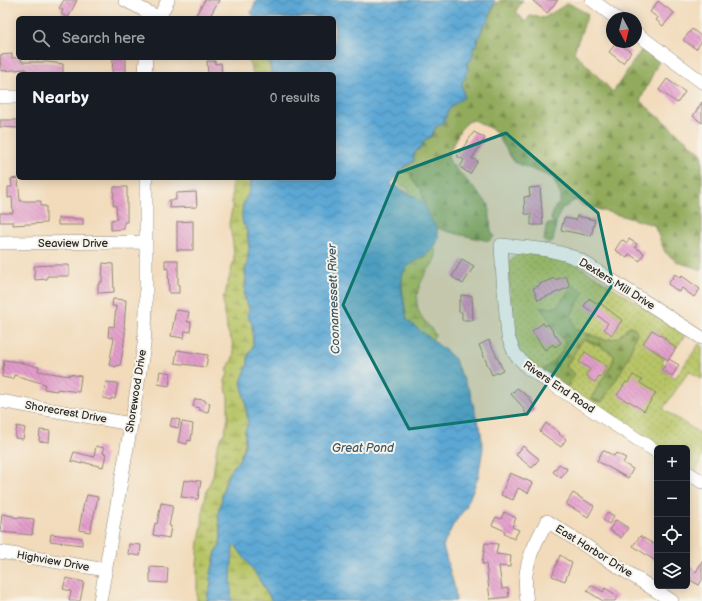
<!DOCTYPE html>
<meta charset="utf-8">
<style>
:root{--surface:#171b24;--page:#242831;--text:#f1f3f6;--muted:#9ea1a6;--line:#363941}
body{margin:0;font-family:"Balsamiq Sans",sans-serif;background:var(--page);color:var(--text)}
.controls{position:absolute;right:12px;bottom:12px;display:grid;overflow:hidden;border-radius:6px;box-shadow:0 2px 10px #0003}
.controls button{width:36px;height:36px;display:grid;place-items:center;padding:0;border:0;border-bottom:1px solid var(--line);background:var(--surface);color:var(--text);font:20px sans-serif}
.compass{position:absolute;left:606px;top:12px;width:36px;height:36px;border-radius:50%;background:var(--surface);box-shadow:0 2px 10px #0003;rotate:173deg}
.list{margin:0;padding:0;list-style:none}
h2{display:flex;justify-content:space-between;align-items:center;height:52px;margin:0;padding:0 16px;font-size:17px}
h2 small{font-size:13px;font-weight:400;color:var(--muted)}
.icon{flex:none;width:22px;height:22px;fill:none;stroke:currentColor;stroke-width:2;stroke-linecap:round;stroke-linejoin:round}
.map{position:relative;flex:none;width:702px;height:601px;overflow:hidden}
.search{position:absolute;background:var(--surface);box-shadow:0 2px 10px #0003;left:16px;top:16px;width:320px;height:44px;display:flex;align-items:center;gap:10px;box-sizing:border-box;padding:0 14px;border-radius:6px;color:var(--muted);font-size:15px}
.panel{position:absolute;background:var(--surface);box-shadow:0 2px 10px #0003;left:16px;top:72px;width:320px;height:108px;border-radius:6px}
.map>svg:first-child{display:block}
.grass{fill:url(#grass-dots);stroke:#717848}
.forest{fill:url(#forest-firs);stroke:#5e6a43}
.wetland{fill:url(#wetland-marsh);stroke:#717848}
.sand{fill:url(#sand-dots);stroke:#8c8264}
.water{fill:url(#water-waves);stroke:#446980}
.building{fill:url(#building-back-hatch)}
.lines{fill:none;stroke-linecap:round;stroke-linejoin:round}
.minor-casing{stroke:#8e8373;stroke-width:14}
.minor{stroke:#fff;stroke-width:13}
.marked{fill:#0f766e;fill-opacity:0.2;stroke:#0f766e;stroke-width:3;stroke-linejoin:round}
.labels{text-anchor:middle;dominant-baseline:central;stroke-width:4;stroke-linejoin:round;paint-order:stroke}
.street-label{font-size:11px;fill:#2b2b2b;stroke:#f7f3e8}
.water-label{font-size:12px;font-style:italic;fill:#3c5666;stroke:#f7f3e8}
</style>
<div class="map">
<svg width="702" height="601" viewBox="0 0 702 601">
<defs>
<pattern id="grass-dots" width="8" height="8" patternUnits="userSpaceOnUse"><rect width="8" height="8" fill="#b7c466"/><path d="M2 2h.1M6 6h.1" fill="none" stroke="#959f54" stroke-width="1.8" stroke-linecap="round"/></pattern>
<pattern id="forest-firs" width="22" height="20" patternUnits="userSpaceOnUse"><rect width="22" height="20" fill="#91aa5b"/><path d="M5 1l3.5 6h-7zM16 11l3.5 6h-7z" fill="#778b4b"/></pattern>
<pattern id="wetland-marsh" width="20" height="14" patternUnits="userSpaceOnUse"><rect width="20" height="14" fill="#b7c466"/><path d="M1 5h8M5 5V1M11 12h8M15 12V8" fill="none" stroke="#959f54"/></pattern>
<pattern id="sand-dots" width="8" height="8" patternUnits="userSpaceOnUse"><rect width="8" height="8" fill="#eeda9e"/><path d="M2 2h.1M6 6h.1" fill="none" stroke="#cb8" stroke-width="1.8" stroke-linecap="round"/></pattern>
<pattern id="water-waves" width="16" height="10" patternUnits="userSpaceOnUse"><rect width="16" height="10" fill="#5ca7d4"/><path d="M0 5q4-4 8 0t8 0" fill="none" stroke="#4c88ac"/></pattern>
<pattern id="building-back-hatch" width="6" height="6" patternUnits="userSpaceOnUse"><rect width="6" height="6" fill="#e39dcb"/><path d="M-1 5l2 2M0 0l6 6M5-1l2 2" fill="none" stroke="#b880a5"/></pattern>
</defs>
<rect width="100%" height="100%" fill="#f7f3e8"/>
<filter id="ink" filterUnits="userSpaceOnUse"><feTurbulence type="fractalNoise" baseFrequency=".025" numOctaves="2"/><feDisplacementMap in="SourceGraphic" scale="8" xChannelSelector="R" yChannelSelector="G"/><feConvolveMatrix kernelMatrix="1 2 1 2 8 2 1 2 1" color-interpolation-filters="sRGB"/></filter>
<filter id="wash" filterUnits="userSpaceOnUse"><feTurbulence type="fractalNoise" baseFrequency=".012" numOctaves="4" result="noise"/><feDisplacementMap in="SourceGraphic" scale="16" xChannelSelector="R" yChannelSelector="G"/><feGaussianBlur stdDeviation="0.9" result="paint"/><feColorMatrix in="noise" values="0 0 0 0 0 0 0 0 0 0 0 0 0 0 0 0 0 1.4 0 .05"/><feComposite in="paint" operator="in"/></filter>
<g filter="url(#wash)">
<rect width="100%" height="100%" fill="#f2dbbb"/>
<!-- grass -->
<path class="grass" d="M 399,171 L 409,171 L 415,183 L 421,190 L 424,203 L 417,199 L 415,196 L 411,195 L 409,189 L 397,182 Z
M 523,252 L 571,261 L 686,334 L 676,348 L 665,339 L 665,338 L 652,330 L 643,343 L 665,358 L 662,362 L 665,364 L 662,370 L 675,378 L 700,343 L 702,345 L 702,379 L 689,371 L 663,409 L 702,435 L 702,455 L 696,472 L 687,466 L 687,448 L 658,448 L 564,387 L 567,364 L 583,340 L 587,340 L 612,353 L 614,356 L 613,362 L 591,398 L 598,402 L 630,327 L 617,338 L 605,340 L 575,329 L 571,316 L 584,292 L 574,285 L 556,308 L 541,307 L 565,342 C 564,355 550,364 540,372 L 515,347 L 508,265 L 515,256 Z"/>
<!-- forest -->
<path class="forest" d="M 501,0 L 523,0 L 516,11 L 525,22 L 530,16 L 544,18 L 568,3 L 588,14 L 574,52 L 613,92 L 642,49 L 659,61 L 640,101 L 702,154 L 702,270 L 677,262 L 665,252 L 654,225 L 583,205 L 576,200 C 570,202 568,207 562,208 L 557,219 L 553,242 L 548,243 L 544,241 L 546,226 L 548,223 L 552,224 L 553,223 L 551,219 L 555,207 L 559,204 L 561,196 L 553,178 L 514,162 L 495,131 L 474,120 L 468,122 L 460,130 L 448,155 L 450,162 L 489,205 L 491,230 L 494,237 L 489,241 C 480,239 440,231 436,227 C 430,221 429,214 425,208 L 426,205 L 421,190 L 415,183 L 409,172 L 399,171 L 414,161 L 413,156 L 418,149 L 422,147 C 423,141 425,139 431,137 C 434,130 436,125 443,123 L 448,110 L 456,102 L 465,75 L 472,49 L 479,38 L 484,24 L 488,20 L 495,4 Z
M 574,285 L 584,292 L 571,315 L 575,329 L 605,340 L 617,338 L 630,326 L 634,327 L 637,332 L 627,361 L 602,402 L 594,400 L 591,398 L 613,362 L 614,356 L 612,353 L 587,340 L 583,340 L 567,364 L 567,367 L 574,374 L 568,386 L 564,387 L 540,372 C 550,364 564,355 565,342 L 540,307 L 556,308 Z"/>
<!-- wetland -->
<path class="wetland" d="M 248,58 L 266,58 L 270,66 L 271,74 L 253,74 Z
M 232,178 L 251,178 L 249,194 L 242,206 L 249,246 L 247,264 L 245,271 L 246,281 L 244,295 L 249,309 L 247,317 L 252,323 L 253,345 L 248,356 L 248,364 L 241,382 L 245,399 L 248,423 L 245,431 L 245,445 L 239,460 L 227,475 L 222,493 L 222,504 L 219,508 L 219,525 L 221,534 L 220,545 L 216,552 L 210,578 L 211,585 L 208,592 L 207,601 L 197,601 L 197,566 L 199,541 L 202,525 L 203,507 L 207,490 L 213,476 L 217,446 L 225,431 L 228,419 L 228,398 L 225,381 L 228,374 L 227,370 L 234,355 L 232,341 L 227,330 L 226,320 L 224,315 L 223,297 L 226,293 L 226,290 L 234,260 L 233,243 L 229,224 L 232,209 Z
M 434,246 C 435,249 436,252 436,255 C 435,262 431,266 427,271 C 420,282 414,296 418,309 C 420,319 431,326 435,335 L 432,340 L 407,320 L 402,287 L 402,276 L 403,272 L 406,267 L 426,256 Z
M 233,545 L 235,545 L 238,547 L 257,576 L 272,601 L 232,601 L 230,586 Z"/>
<!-- sand -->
<path class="sand" d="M 399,173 L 397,182 L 409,189 L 411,195 L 399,188 L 389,185 C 392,180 396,178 399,173 Z"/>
<!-- water -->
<path class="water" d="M 256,0 L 495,0 L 488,21 L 484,24 L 479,38 L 476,41 L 477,45 L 472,49 L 474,54 L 472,56 L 471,61 L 468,62 L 467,68 L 470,70 L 466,72 L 465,75 L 467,78 L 464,79 L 462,83 L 464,98 C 451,104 448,110 443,123 C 436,125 434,130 431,137 C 425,139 423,141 422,147 L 418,149 L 413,156 L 414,161 L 399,171 L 397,177 L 390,185 L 399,188 L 411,195 L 415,196 C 418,200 423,201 426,205 L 425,208 C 427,211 428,215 430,219 C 432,222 435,225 437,229 C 445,256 408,257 403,274 C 399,285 405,308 407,320 L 445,350 L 455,359 L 457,366 L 470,392 L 478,423 L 480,426 L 483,448 L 478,478 L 466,507 L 453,525 L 443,546 L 455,589 L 456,601 L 272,601 L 257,576 L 235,545 L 233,547 C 232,565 230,583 232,601 L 207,601 L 208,592 L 211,585 L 210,578 L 216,552 L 220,545 L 221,534 L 218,515 L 219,508 L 221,504 L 222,494 L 229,472 L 239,460 L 245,445 L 245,431 L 248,423 L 245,399 L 241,382 L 248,364 L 248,357 L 253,345 L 252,323 L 247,317 L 249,309 L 244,295 L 246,281 L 245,271 L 247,264 L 249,246 L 246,227 L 243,225 C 242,219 241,212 243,206 C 246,196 252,189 251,178 L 334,178 L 334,74 L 271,74 L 270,66 L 266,58 L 334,58 L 334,18 L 255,18 L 251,13 Z"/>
<g id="blocks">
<!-- building -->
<path class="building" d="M 64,0 L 77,0 L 68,18 L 61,14 L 63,10 L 59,8 Z
M 205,0 L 219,0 L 209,18 L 194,18 Z
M 532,0 L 558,0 L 547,13 Z
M 658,1 L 674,13 L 663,26 L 656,20 L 658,18 L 650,12 Z
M 692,29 L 702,37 L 702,41 L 696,49 L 683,40 Z
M 617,42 L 631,52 L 623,63 L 609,52 Z
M 12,54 L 12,58 L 21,58 L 22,62 L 47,62 L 63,64 L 63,74 L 26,74 L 26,69 L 1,71 L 0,55 Z
M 113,58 L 126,58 L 126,74 L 112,74 Z
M 207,61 L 215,61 L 215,64 L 221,63 L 222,74 L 208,74 Z
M 667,79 L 685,92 L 677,103 L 659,90 Z
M 702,102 L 702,123 L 693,116 Z
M 0,120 L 18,120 L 18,128 L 0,127 Z
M 474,132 L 485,138 L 472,158 L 478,161 L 470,174 L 460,167 L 464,160 L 457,156 Z
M 18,178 L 20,201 L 41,201 L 41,206 L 46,206 L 46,223 L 13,225 L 13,222 L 0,222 L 0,213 L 13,213 L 12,197 L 8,198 L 8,187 L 12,187 L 11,179 Z
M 114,187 L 127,187 L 127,222 L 124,222 L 124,229 L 111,230 L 111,220 L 117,219 L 116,205 L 113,205 Z
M 540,187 L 543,225 L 531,225 L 531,214 L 525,214 L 524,197 L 530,196 L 529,188 Z
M 196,192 L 197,207 L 170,208 L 169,200 L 176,200 L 176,193 Z
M 577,216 L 595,220 L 591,236 L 561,230 L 564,218 L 576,220 Z
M 58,218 L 83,219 L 83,225 L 58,225 Z
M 193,221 L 193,250 L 177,250 L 177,222 Z
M 629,239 L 637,244 L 635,247 L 644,253 L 640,261 L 629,254 L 627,258 L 615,250 L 621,241 L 623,240 L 627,243 Z
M 462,259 L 474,266 L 463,284 L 452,277 Z
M 165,260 L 178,260 L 178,285 L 179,285 L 179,293 L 169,293 L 168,268 L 165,269 Z
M 103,263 L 113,264 L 114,292 L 98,293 L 98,284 L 100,284 L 100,282 L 102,282 Z
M 53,265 L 69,265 L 69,276 L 47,276 L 47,279 L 35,280 L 34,266 Z
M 675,274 L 680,278 L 682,276 L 700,289 L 694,297 L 682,288 L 679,292 L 668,284 Z
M 566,276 L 570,287 L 538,300 L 533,288 L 539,286 L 539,284 L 555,278 L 555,280 Z
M 461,295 L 472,296 L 473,320 L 462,320 L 462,312 L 459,312 L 459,301 L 461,300 Z
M 589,298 L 598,304 L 600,303 L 622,320 L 612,335 L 604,329 L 608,323 L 584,306 Z
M 113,299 L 126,300 L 124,328 L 125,328 L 125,333 L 123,350 L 120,366 L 117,365 L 116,367 L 109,365 L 114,338 L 108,337 L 109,326 L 114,327 L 116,306 L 112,306 Z
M 176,310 L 189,312 L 187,322 L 191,322 L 190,332 L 185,331 L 184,338 L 171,336 Z
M 543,323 L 545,326 L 548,324 L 561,343 L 555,347 L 553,344 L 545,350 L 532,331 Z
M 652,330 L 665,338 L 665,339 L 676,348 L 668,360 L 643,343 Z
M 489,340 L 503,370 L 492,375 L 479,345 Z
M 177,350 L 208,355 L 206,367 L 175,363 Z
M 585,352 L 607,366 L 601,377 L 599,376 L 595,382 L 589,379 L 589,377 L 586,375 L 590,369 L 579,362 Z
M 669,359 L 679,365 L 672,376 L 662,370 Z
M 4,360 L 19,362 L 39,367 L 38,371 L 69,376 L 69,374 L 81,376 L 79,392 L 57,389 L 57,391 L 44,389 L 45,384 L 14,375 L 13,379 L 2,377 Z
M 160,371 L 171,373 L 169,386 L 158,384 Z
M 633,375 L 642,380 L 640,383 L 656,393 L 644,411 L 629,401 L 628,402 L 617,395 L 626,382 L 628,383 Z
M 106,382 L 118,383 L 115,399 L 111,398 L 111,400 L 103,398 Z
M 517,388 L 529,397 L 536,410 L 527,416 L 522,406 L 511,394 Z
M 195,399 L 205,400 L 205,402 L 210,403 L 208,412 L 199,410 L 199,408 L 193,406 Z
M 172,418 L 180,420 L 178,428 L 170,426 Z
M 182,422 L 193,424 L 191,441 L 188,440 L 187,444 L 178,442 Z
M 546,423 L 560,433 L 559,434 L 566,439 L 561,447 L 540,432 Z
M 17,426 L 25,428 L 23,439 L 15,438 Z
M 40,430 L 50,431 L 49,442 L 39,441 Z
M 96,446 L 104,448 L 103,453 L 106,454 L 103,467 L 82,462 L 82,464 L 71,461 L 74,452 L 94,457 Z
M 523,446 L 539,459 L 532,468 L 516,455 Z
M 603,450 L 614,456 L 616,453 L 626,458 L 623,463 L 633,469 L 628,478 L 597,461 Z
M 559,464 L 567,469 L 561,478 L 553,472 Z
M 510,473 L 533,483 L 528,493 L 518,488 L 513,500 L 501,495 Z
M 184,480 L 189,481 L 190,480 L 201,481 L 198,499 L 181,497 Z
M 573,493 L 594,506 L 588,517 L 566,504 Z
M 87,495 L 98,497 L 90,532 L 79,530 L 84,502 L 85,502 Z
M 161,503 L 173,505 L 169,526 L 171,526 L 169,538 L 153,535 L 155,523 L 157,524 Z
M 504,512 L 516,518 L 512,527 L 519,530 L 514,539 L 504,534 L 505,531 L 492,525 L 496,517 L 501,519 Z
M 608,512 L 614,516 L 609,524 L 603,520 Z
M 2,514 L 13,516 L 13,517 L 34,519 L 32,535 L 0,532 Z
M 616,520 L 628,528 L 621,538 L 609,530 Z
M 51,534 L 82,538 L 82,545 L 50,541 Z
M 640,536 L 657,546 L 657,562 L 633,546 Z
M 485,543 L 498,544 L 496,554 L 511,556 L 510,567 L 499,566 L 502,589 L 508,588 L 509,597 L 490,599 L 486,564 L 482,564 Z
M 129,544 L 141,545 L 140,556 L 128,554 Z
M 560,555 L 572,563 L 565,581 L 552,576 Z
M 702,561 L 702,580 L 699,585 L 690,580 L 691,578 L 687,576 L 687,566 L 696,572 Z
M 150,567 L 168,568 L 167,583 L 150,582 Z
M 66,578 L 84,582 L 80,601 L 69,601 L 71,591 L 63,589 Z
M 591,585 L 603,592 L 605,588 L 618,596 L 615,601 L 603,601 L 587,591 Z"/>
</g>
</g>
<g filter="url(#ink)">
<use href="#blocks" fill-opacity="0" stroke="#8e8373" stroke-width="1"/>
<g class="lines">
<defs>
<path id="minor" d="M 125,0 L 159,18
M 592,0 L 616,18
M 159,18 L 168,0
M 636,33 L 702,82
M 145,74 L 146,58
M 0,97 L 18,97
M 0,243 L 146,242
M 0,401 L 131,424
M 657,452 L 529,369 L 515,354 L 508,337 L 503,279 L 501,245 C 529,248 555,248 580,260 L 702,338
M 687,472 L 702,482
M 0,552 L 106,570
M 100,601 L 134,408 L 144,345 L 146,310 L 146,178
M 527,601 C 521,570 532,548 547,521 L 672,601"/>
</defs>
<!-- minor casing -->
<use href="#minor" class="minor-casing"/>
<!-- minor -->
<use href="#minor" class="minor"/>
</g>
</g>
<!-- marked area -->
<path class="marked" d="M 506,133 L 598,213 L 613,284 L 527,414 L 409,429 L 343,305 L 398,173 Z"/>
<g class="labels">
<!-- street labels -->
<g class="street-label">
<text x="73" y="243">Seaview Drive</text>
<text transform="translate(617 284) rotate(32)">Dexters Mill Drive</text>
<text transform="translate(559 387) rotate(34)">Rivers End Road</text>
<text transform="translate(136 391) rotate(-81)">Shorewood Drive</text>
<text transform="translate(66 412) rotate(10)">Shorecrest Drive</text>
<text transform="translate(594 551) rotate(32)">East Harbor Drive</text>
<text transform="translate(53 561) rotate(10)">Highview Drive</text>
</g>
<!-- water labels -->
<g class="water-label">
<text transform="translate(334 299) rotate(-92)">Coonamessett River</text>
<text x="363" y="448">Great Pond</text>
</g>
</g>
</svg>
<div class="controls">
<button>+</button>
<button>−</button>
<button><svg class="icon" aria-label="locate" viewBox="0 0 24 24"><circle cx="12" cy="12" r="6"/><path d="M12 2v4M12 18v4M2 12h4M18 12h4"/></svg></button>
<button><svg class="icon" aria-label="layers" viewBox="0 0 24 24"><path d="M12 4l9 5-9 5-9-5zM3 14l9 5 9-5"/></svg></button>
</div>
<svg class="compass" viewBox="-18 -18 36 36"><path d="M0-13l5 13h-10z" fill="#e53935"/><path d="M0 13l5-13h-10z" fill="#9ea1a6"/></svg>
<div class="search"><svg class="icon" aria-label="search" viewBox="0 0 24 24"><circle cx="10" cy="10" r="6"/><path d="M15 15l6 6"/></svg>Search here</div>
<section class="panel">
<h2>Nearby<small>0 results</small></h2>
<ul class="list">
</ul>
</section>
</div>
